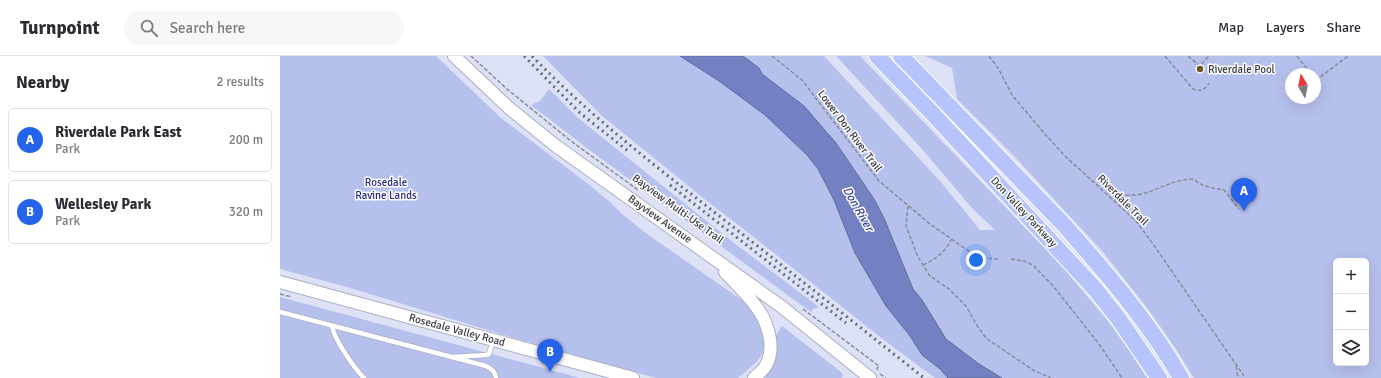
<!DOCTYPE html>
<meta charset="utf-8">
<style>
:root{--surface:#fff;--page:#f7f7f7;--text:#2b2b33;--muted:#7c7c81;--line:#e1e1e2;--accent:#2563eb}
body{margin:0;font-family:Signika,sans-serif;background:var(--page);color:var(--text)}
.controls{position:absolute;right:12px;bottom:12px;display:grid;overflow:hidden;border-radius:6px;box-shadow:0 4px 16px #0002}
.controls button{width:36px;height:36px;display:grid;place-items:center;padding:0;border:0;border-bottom:1px solid var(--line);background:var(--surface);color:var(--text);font:20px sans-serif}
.compass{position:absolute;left:1005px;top:12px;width:36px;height:36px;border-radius:50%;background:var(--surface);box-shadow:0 4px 16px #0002;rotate:350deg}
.you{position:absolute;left:696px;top:204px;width:14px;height:14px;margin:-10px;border:3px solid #fff;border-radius:50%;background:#1a73e8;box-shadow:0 0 0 6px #1a73e833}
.badge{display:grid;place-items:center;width:26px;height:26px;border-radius:50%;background:var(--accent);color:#fff;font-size:13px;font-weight:700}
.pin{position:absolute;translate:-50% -33px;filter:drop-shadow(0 1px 2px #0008)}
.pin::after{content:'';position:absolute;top:21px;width:14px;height:12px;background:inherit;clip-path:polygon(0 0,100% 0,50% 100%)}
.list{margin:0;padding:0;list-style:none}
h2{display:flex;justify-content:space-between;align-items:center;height:52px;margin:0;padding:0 16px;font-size:17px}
h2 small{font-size:13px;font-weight:400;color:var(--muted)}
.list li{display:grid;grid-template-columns:26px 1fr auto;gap:12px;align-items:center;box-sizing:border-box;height:64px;margin:0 8px 8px;padding:0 8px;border:1px solid var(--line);border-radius:6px}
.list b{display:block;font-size:15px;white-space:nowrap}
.list p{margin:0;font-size:13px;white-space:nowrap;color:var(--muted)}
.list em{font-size:13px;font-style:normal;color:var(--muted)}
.icon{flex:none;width:22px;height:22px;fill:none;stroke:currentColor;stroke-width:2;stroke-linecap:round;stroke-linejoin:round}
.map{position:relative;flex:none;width:1101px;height:322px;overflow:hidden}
header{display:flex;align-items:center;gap:24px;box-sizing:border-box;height:56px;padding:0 20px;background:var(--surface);border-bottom:1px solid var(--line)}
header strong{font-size:19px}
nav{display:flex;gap:22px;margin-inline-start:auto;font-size:14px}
.search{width:280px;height:36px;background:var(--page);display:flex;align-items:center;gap:10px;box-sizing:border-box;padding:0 14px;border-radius:22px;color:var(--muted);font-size:15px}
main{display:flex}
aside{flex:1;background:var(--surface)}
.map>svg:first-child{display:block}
.green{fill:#b6c0ed;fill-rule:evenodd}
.water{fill:#7380c2;stroke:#626c9c}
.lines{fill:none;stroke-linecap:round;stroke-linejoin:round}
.lane-casing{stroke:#aaaec1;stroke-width:6}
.secondary-casing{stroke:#aaaec1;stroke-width:14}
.highway-casing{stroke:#fff;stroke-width:18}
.path{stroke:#888b98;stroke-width:1.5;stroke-dasharray:4 2;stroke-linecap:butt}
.lane{stroke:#fff;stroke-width:4.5}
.secondary{stroke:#fff;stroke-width:12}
.highway{stroke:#b7c3fb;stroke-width:16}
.rail{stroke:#6a6c77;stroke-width:3;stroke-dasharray:2 4;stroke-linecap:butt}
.poi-dot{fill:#6e5727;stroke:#fff;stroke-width:1.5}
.labels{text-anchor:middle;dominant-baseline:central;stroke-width:3;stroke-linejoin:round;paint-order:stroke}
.poi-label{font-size:11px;fill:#3b3c44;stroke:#fff;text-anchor:start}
.street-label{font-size:11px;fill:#3b3c44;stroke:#fff}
.park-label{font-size:11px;fill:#292d7c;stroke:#fff}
.water-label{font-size:12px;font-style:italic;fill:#373f8f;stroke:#fff}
</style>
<header>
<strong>Turnpoint</strong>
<div class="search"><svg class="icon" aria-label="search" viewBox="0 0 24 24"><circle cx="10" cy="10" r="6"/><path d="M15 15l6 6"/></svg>Search here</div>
<nav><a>Map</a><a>Layers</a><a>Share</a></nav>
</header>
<main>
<aside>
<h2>Nearby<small>2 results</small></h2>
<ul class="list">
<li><span class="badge">A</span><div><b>Riverdale Park East</b><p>Park</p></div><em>200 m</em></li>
<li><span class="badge">B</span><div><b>Wellesley Park</b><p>Park</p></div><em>320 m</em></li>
</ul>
</aside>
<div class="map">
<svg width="1101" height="322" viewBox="0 0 1101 322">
<rect width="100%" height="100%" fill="#dce1f5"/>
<!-- green -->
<path class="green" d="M 0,0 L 156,0 L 221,62 L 303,124 L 329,145 L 342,158 L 367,178 L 466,247 C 477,259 491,284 481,300 C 475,309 466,315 458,322 L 376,322 L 224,279 L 67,231 L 0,213 Z
M 263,0 L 544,0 L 660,125 L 700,174 L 715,174 L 692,152 L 642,93 L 556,0 L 580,0 L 780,208 L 827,264 L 847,291 L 867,322 L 655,322 L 600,281 L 461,171 L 427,145 L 321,59 Z
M 645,0 L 1101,0 L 1101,322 L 914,322 L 898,296 L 868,253 L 823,196 L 734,100 L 677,43 L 672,12 ZM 1011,18 L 1035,18 L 1035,42 L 1011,42 ZM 1056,205 L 1086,205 L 1086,307 L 1056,307 Z
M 269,33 L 298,62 L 454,187 L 539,251 L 533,253 L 531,256 L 308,93 L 251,49 L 260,45 Z
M 0,241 L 260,311 L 300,322 L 0,322 Z
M 502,270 L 561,316 L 563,319 L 562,322 L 484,322 C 495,311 500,295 495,281 Z"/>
<!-- water -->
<path class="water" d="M 400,0 L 463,0 L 479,12 L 482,18 L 524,50 L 556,87 L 594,143 L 604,162 L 633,233 L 642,244 L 666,283 L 699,308 L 722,322 L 668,322 L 660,313 L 642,299 L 630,280 L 606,250 L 575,197 L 554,144 L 538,113 L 527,99 L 485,59 L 439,25 Z"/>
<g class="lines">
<defs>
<path id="lane" d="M 0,256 L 206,310 C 212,313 216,316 216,322
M 52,270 C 54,283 74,312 84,322
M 172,301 L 206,299 L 209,298 L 213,285"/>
<path id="secondary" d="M 174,0 L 229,52 L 276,90 L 502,251 L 590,322
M 445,216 C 456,228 469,240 478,253 C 489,269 496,294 485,311 C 482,315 477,319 474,322
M 0,226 L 353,322"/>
<path id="highway" d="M 597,0 L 652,57 L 815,233 L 838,262 L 879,322
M 621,0 L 785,170 C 827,218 870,267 901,322"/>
</defs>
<!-- lane casing -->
<use href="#lane" class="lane-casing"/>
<!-- secondary casing -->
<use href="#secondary" class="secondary-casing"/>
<!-- highway casing -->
<use href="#highway" class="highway-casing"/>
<!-- path -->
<path class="path" d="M 191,0 L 227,33 L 291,85 L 358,134
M 492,0 L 522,24 L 599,125 L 650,168 L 687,194 L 703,202 L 719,203
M 709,0 L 718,12 L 732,39 L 764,77 L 785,100 L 856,165 L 873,188 L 964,320
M 885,0 L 913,33 C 920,36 925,34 929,27
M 908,0 L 920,10 L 929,0
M 1017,0 L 1031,18
M 1035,21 L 1039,22 L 1068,0
M 835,144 C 843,136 852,141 862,138 C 881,133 891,124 913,123 C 923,131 932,132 944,134 L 959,153
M 628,150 L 626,170 L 638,201 L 650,220 L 669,233 L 686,250 L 696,268 L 706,282 L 753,314 L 771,322
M 731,203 L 744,205 L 753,209 L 774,231 L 819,288 L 842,322
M 643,209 C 655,204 665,196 671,184
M 0,238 L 12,241
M 523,253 L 599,310 L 597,312 L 598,315
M 956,310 L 958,322
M 600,318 L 606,322"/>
<!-- lane -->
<use href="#lane" class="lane"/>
<!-- secondary -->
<use href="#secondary" class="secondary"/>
<!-- highway -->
<use href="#highway" class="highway"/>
<!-- rail -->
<path class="rail" d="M 244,0 L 300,57 L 348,95
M 252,0 C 309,59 374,109 438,159 C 507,213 576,268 644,322
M 390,129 L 566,267"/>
</g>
<!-- markers -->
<circle class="poi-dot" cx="920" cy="13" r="4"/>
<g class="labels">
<!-- poi labels -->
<g class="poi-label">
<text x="928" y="13">Riverdale Pool</text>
</g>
<!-- street labels -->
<g class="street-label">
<text transform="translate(570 75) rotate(53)">Lower Don River Trail</text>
<text transform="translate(843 144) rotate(45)">Riverdale Trail</text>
<text transform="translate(398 153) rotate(36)">Bayview Multi-Use Trail</text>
<text transform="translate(744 156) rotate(47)">Don Valley Parkway</text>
<text transform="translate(380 163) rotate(35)">Bayview Avenue</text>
<text transform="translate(177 274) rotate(15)">Rosedale Valley Road</text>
</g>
<!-- park labels -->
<g class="park-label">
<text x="106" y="126">Rosedale<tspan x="106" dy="13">Ravine Lands</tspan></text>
</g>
<!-- water labels -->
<g class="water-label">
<text transform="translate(578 153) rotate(60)">Don River</text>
</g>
</g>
</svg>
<div class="controls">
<button>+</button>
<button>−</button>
<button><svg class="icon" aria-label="layers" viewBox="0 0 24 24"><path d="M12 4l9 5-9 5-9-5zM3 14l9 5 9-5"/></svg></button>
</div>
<svg class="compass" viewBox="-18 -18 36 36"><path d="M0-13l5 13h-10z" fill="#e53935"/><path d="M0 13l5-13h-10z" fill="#7c7c81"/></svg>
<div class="you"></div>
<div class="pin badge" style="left:964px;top:155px">A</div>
<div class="pin badge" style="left:270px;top:316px">B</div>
</div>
</main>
